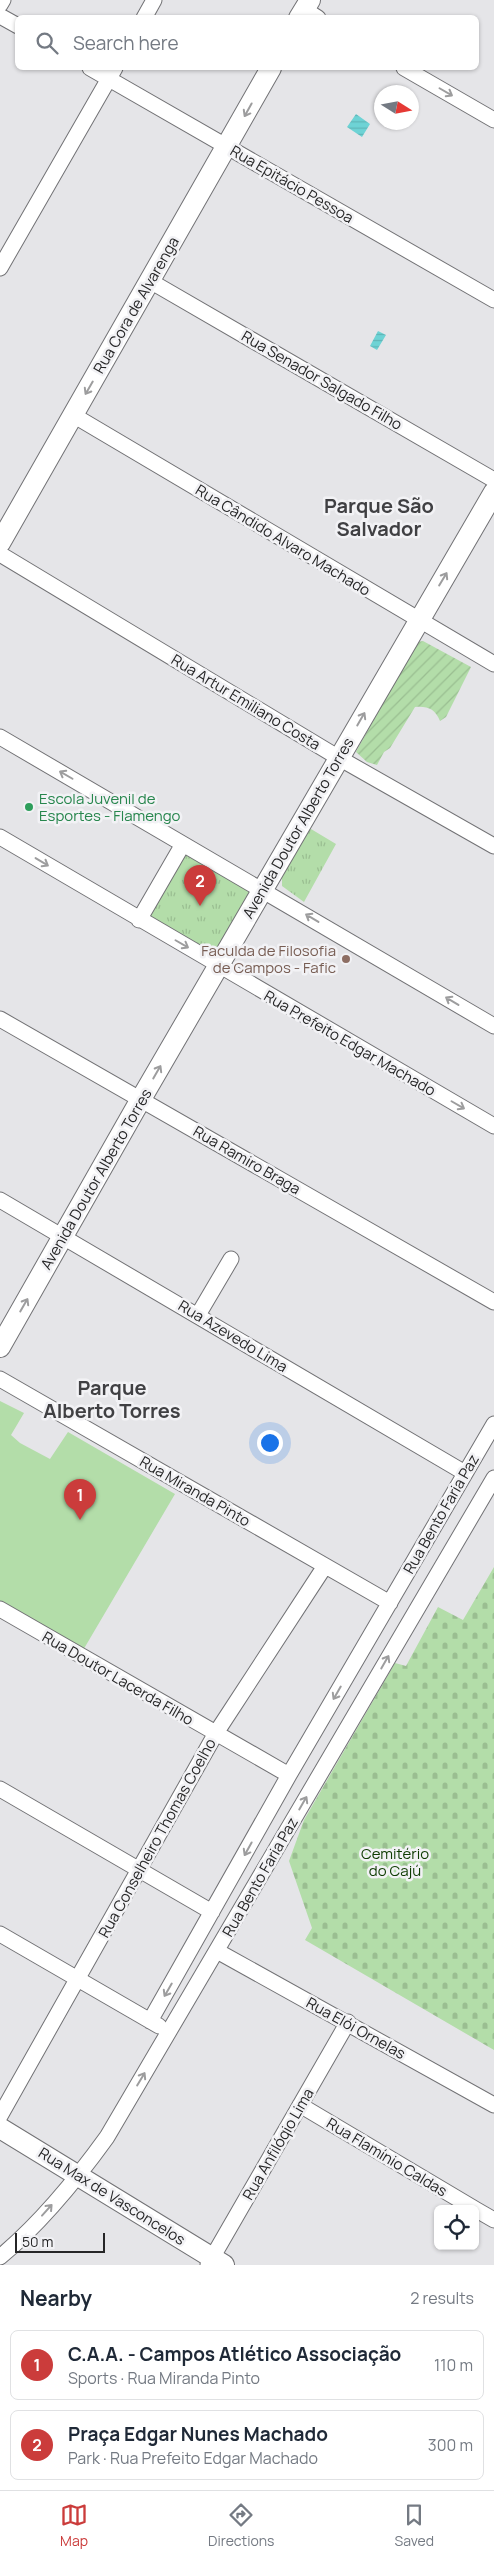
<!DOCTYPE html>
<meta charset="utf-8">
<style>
:root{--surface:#fff;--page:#f2f2f3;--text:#1f2937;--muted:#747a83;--line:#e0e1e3;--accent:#cb3c3b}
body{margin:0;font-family:Manrope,sans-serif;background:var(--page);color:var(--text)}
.controls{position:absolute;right:15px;bottom:15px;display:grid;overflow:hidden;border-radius:8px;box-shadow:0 1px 4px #0004}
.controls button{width:45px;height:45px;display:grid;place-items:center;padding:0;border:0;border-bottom:1px solid var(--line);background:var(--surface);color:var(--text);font:25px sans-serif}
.compass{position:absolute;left:374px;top:85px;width:45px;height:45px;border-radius:50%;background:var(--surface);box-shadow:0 1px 4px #0004;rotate:101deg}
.scale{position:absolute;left:15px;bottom:12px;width:90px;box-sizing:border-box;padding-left:5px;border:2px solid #262627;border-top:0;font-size:14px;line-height:18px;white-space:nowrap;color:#262627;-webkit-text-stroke:4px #f2f2f5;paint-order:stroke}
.you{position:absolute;left:269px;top:1442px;width:18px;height:18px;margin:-12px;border:4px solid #fff;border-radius:50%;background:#1a73e8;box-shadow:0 0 0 8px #1a73e833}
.badge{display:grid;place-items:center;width:32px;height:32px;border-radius:50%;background:var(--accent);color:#fff;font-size:16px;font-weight:700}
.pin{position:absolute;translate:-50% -41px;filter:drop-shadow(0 1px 2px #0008)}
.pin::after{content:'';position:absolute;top:26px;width:18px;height:15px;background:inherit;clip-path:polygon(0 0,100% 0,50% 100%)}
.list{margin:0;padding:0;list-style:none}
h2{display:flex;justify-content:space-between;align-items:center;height:65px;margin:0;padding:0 20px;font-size:21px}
h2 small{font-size:16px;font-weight:400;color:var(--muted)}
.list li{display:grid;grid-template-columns:32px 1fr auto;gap:15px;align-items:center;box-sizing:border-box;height:70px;margin:0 10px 10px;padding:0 10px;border:1px solid var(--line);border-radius:8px}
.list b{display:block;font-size:19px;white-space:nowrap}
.list p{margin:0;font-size:16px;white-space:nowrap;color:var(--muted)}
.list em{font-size:16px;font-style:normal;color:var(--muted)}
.icon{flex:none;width:28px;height:28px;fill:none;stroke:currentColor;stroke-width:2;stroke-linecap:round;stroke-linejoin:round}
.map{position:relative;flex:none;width:494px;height:2265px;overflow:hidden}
.search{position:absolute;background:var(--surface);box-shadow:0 1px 4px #0004;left:15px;right:15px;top:15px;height:55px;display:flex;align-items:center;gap:12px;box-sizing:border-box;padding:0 18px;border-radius:8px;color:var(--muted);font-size:19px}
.sheet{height:225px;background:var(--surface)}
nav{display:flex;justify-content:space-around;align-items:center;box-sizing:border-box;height:70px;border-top:1px solid var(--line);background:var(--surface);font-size:14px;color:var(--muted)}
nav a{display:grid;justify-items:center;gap:2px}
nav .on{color:var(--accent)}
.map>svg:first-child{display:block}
.grass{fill:url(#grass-tufts)}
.cemetery{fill:url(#cemetery-stones)}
.garden{fill:url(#garden-furrows)}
.pitch{fill:#b3dda9}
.water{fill:url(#water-rules)}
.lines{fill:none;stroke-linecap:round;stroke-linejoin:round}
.minor-casing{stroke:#727275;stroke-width:17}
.secondary-casing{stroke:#727275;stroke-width:22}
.minor{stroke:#fff;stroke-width:15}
.secondary{stroke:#fff;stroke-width:20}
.oneway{stroke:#9d9d9e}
.leisure-dot{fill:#2e9e5b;stroke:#f2f2f5;stroke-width:2}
.education-dot{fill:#8d6e63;stroke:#f2f2f5;stroke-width:2}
.labels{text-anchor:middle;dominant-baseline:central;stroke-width:5;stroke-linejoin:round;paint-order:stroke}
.street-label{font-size:15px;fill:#262627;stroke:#f2f2f5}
.leisure-label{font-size:15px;fill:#27864d;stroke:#f2f2f5;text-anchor:start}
.education-label{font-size:15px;fill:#785e54;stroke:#f2f2f5;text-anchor:end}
.park-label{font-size:15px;fill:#0d3b00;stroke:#f2f2f5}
.district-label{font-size:20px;font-weight:bold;fill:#404043;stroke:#f2f2f5}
</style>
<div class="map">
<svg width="494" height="2265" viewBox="0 0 494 2265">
<defs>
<pattern id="grass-tufts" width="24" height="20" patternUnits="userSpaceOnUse" patternTransform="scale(1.25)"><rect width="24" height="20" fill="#b3dda9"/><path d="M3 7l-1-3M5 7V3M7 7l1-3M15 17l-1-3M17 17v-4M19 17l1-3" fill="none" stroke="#9abe91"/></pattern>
<pattern id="cemetery-stones" width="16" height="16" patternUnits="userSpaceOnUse" patternTransform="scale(1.25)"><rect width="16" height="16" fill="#b3dda9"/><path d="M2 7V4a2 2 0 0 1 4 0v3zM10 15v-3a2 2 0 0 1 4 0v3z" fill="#9abe91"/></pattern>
<pattern id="garden-furrows" width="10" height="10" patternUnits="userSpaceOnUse" patternTransform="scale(1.25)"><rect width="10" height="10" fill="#b3dda9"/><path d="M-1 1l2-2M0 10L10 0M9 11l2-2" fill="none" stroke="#9abe91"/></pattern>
<pattern id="water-rules" width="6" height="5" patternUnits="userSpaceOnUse" patternTransform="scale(1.25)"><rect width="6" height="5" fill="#6ed3d5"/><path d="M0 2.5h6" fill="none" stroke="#5fb5b7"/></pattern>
</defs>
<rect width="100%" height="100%" fill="#e5e5e8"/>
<!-- grass -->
<path class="grass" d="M 311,829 L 336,844 L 304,902 L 282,886 L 282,875 L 308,830 Z
M 183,851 L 256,894 L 217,961 L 144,918 Z"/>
<!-- cemetery -->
<path class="cemetery" d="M 494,1567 L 494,2050 L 305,1940 L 312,1928 L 289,1861 L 304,1820 L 395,1663 L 406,1666 L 438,1607 L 463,1620 Z"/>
<!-- garden -->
<path class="garden" d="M 423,641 L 471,667 L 446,717 L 440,721 C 435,709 428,706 415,707 L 390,748 L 384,752 L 377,765 L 367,762 L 356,752 L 358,748 L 417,642 Z"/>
<!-- pitch -->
<path class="pitch" d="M 0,1401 L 24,1413 L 11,1435 L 20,1443 L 50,1459 L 68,1432 L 175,1494 L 82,1652 L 0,1601 Z"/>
<!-- water -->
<path class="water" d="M 356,114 L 370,124 L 362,137 L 347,127 Z
M 378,331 L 386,335 L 377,350 L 370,346 Z"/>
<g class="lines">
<defs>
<path id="minor" d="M 0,5 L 3,0
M 304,9 L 318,18
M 0,16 L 18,26
M 144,18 L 154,0
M 90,68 L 494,300
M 404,68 L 494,120
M 0,268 L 115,68
M 150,281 L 494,480
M 73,415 L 494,664
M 0,554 L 339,758 L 494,846
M 0,737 L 494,1026
M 0,837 L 494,1126
M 139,920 L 183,844
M 0,1019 L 494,1302
M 0,1200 L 465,1473
M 198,1315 L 231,1259
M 0,1379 L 390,1603
M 0,1609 L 289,1775
M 0,1789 L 212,1912
M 0,1934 L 159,2026
M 217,1951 L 494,2105
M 150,2021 L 289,1775 L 494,1424
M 300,2105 L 475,2209
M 0,2116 L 216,1733 L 325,1566
M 475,2209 L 494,2220
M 0,2257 C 41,2223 76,2180 107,2137 L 494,1478
M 208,2265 L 348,2022"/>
<path id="secondary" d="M 299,18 L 310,0
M 0,543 L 271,68
M 0,1347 L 141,1099 L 494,492
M 0,2128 L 224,2265"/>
</defs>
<!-- minor casing -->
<use href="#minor" class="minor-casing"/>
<!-- secondary casing -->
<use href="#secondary" class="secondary-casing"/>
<!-- minor -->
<use href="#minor" class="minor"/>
<!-- secondary -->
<use href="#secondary" class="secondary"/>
</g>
<!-- one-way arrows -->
<defs><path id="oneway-shaft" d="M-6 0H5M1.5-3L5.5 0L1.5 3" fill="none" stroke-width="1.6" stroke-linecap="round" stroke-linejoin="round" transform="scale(1.25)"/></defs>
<g class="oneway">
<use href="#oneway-shaft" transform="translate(446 92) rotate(30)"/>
<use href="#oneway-shaft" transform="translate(248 110) rotate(119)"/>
<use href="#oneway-shaft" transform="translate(89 388) rotate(120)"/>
<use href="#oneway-shaft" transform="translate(443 579) rotate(-59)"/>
<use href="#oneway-shaft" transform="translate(361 719) rotate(-60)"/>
<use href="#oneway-shaft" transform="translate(66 775) rotate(-150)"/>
<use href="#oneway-shaft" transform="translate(42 862) rotate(31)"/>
<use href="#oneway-shaft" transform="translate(312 918) rotate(-149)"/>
<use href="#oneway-shaft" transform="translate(182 944) rotate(30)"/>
<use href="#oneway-shaft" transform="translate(452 1001) rotate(-149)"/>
<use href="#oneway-shaft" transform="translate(157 1072) rotate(-60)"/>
<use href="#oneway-shaft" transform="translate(458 1105) rotate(30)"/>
<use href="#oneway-shaft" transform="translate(24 1305) rotate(-60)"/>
<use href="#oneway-shaft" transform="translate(385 1662) rotate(-60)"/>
<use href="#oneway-shaft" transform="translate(337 1693) rotate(120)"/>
<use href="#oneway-shaft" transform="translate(303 1803) rotate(-60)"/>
<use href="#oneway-shaft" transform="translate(248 1849) rotate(119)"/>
<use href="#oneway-shaft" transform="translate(168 1990) rotate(120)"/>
<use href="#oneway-shaft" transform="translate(141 2079) rotate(-59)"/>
<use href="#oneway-shaft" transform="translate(47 2210) rotate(-48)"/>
</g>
<!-- markers -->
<circle class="leisure-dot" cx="29" cy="807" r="5"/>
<circle class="education-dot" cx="346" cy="959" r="5"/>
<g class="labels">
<!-- street labels -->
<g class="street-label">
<text transform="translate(292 184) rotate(30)">Rua Epitácio Pessoa</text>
<text transform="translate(136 305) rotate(-60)">Rua Cora de Alvarenga</text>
<text transform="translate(322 380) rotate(30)">Rua Senador Salgado Filho</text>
<text transform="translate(283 540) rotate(31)">Rua Cândido Alvaro Machado</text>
<text transform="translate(246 702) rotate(31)">Rua Artur Emiliano Costa</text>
<text transform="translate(298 828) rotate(-60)">Avenida Doutor Alberto Torres</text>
<text transform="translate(350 1043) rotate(30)">Rua Prefeito Edgar Machado</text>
<text transform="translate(247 1160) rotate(30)">Rua Ramiro Braga</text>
<text transform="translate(96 1179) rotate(-60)">Avenida Doutor Alberto Torres</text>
<text transform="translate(233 1336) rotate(31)">Rua Azevedo Lima</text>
<text transform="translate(195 1491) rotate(30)">Rua Miranda Pinto</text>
<text transform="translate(441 1514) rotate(-60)">Rua Bento Faria Paz</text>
<text transform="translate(118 1678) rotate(30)">Rua Doutor Lacerda Filho</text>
<text transform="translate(157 1838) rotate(-61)">Rua Conselheiro Thomas Coelho</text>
<text transform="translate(260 1877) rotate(-60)">Rua Bento Faria Paz</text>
<text transform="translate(356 2028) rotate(29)">Rua Elói Ornelas</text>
<text transform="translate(278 2144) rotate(-60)">Rua Anfilóqio Lima</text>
<text transform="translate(387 2157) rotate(31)">Rua Flamínio Caldas</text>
<text transform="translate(112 2196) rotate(32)">Rua Max de Vasconcelos</text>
</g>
<!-- leisure labels -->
<g class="leisure-label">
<text x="39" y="798">Escola Juvenil de<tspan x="39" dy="17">Esportes - Flamengo</tspan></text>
</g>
<!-- education labels -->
<g class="education-label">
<text x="336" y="950">Faculda de Filosofia<tspan x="336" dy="17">de Campos - Fafic</tspan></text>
</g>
<!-- park labels -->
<g class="park-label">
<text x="395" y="1853">Cemitério<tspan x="395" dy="17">do Cajú</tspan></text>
</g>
<!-- district labels -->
<g class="district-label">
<text x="379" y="505">Parque São<tspan x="379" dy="23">Salvador</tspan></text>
<text x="112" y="1387">Parque<tspan x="112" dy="23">Alberto Torres</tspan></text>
</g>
</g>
</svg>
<div class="controls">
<button><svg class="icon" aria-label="locate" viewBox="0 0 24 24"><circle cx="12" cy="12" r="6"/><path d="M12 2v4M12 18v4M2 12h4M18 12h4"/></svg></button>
</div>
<svg class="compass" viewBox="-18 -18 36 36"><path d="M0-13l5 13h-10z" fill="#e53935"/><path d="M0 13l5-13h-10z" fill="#747a83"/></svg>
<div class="scale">50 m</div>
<div class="you"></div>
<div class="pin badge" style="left:80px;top:1520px">1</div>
<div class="pin badge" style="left:200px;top:906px">2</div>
<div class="search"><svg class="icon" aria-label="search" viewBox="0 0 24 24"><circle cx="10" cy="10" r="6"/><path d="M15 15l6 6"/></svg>Search here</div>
</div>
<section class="sheet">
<h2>Nearby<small>2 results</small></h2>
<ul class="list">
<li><span class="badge">1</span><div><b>C.A.A. - Campos Atlético Associação</b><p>Sports · Rua Miranda Pinto</p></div><em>110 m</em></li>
<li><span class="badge">2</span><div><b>Praça Edgar Nunes Machado</b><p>Park · Rua Prefeito Edgar Machado</p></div><em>300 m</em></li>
</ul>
</section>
<nav>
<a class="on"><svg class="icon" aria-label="map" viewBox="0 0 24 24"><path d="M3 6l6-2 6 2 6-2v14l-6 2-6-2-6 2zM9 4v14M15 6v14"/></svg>Map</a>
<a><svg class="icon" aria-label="directions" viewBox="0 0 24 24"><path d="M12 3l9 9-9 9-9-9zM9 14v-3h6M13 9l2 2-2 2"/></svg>Directions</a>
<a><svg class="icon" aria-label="saved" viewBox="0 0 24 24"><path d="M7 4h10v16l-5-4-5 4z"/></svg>Saved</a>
</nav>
